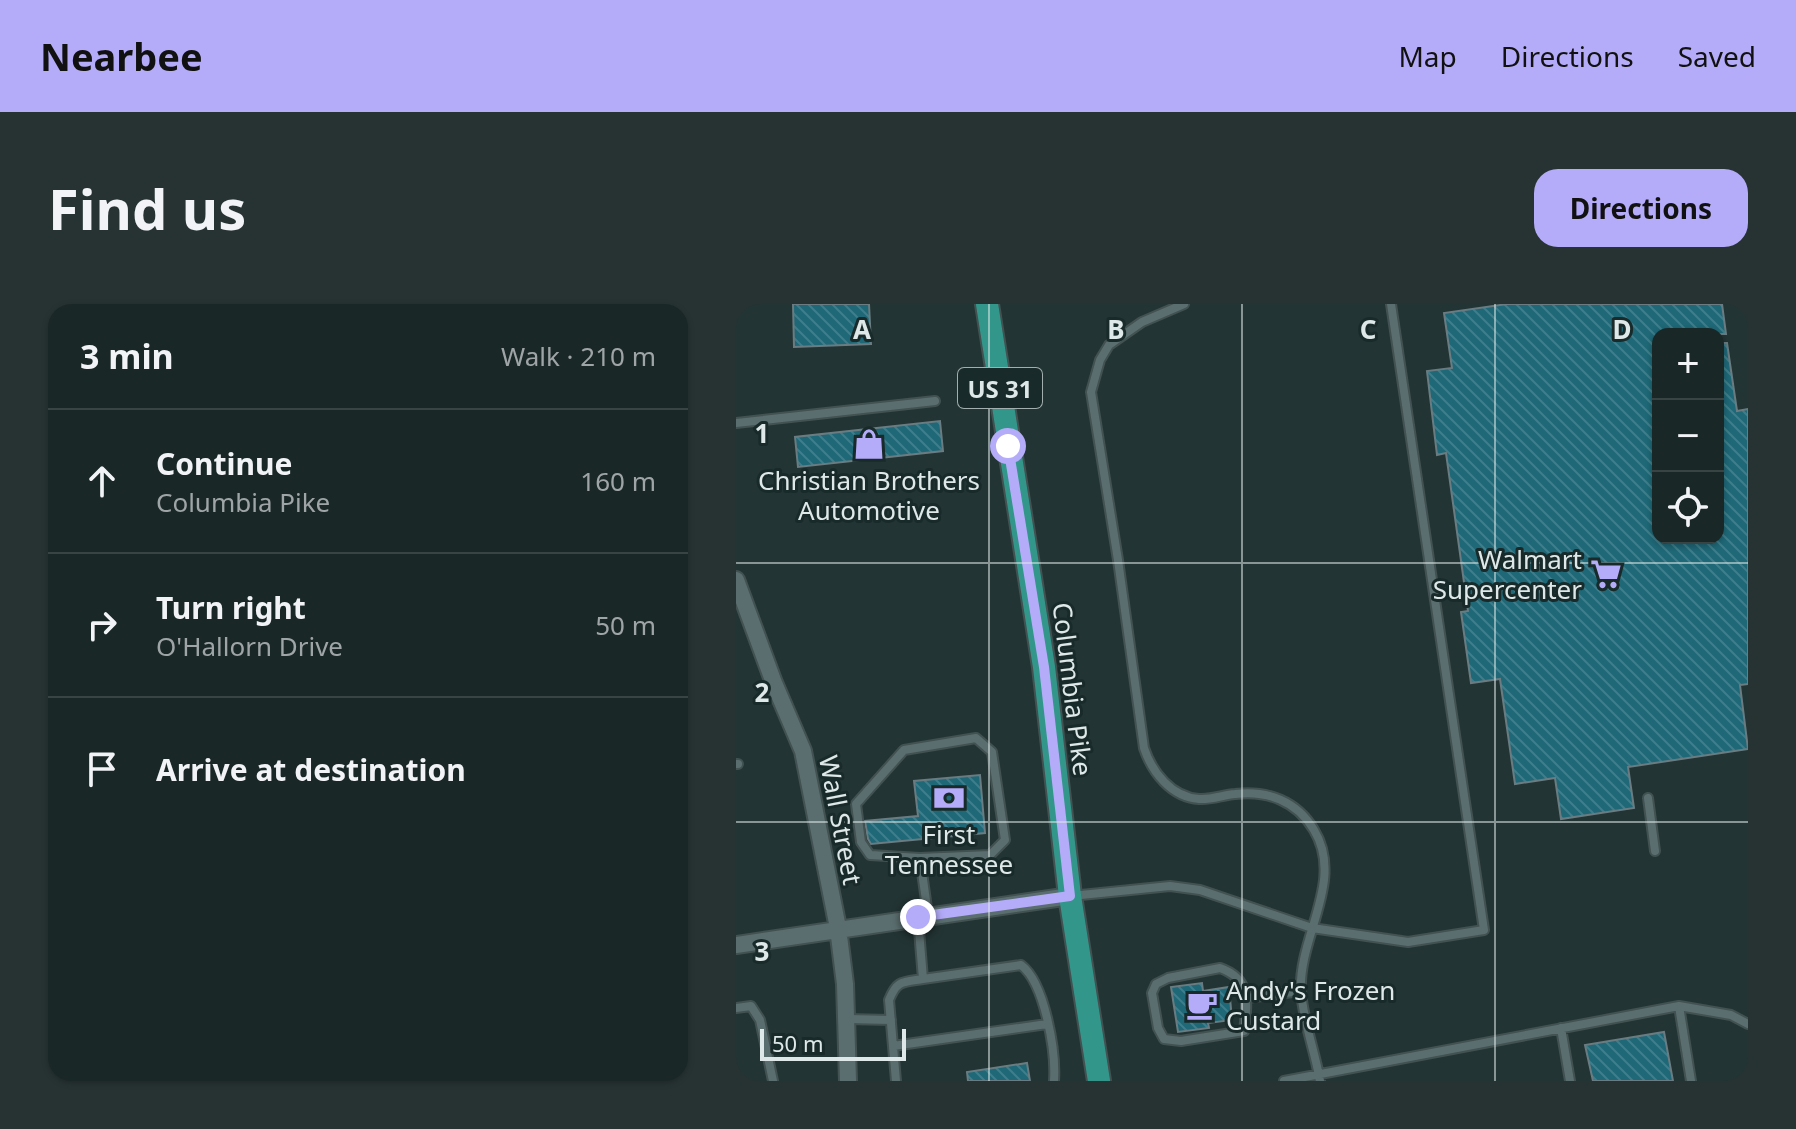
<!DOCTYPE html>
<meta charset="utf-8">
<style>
:root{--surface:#1a2727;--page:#273333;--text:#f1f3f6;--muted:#9fa5a7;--line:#384444;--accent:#b4acf9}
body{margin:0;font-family:"Noto Sans",sans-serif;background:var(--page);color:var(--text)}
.controls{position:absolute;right:24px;top:24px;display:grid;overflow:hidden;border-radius:16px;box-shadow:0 2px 6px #0004}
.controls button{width:72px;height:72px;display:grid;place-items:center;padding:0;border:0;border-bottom:2px solid var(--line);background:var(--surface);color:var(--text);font:40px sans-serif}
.scale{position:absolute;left:24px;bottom:20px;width:146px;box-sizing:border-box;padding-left:8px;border:4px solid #dee8e8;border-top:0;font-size:22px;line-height:28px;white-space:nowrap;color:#dee8e8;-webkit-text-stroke:6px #192a2a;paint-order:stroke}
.stop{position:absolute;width:24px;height:24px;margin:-18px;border:6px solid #b4acf9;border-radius:50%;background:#fff}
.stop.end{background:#b4acf9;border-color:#fff;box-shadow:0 2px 8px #0008}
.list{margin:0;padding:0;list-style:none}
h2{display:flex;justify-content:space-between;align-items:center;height:104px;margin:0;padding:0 32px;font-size:34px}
h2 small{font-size:26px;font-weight:400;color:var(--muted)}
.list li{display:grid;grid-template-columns:52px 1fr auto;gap:24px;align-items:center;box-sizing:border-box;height:144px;padding:0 32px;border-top:2px solid var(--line)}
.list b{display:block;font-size:30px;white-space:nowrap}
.list p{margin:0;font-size:26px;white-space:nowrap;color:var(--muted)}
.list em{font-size:26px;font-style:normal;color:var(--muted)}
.icon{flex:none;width:44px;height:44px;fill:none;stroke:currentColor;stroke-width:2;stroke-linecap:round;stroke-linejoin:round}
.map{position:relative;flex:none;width:1012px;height:777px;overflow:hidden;border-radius:24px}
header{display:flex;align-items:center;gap:48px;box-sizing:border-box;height:112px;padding:0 40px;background:var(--accent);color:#111}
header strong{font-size:38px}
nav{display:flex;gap:44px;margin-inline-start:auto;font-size:28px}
.intro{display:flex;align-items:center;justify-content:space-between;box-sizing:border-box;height:192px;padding:0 48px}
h1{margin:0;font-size:56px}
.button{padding:20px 36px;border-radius:24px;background:var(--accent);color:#111;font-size:28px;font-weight:700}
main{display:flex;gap:48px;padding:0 48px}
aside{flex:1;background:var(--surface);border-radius:24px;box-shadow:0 2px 6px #0004}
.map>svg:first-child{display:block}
.building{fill:url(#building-back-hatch);stroke:#6a7c81;stroke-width:2}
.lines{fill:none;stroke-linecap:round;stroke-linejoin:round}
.service-casing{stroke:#425151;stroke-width:12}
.minor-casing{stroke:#425151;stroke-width:20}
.primary-casing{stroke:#425151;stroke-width:26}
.service{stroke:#5b6e6f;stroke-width:8}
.minor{stroke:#5b6e6f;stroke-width:16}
.primary{stroke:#32978a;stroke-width:22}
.route{stroke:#b4acf9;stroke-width:10}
.grid{fill:none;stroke:#dee8e8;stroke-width:2;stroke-opacity:0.55}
.labels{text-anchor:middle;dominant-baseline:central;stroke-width:6;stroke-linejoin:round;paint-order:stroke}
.shield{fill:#192a2a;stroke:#a3afaf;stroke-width:2}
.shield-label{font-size:24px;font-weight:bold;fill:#dee8e8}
.poi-label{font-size:26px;fill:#dee8e8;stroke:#192a2a}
.street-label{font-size:26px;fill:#dee8e8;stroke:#192a2a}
.grid-label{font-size:26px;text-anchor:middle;font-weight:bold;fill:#dee8e8;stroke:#192a2a;stroke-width:6;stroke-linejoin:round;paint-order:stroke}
</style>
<header>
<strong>Nearbee</strong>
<nav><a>Map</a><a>Directions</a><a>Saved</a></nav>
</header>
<div class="intro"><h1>Find us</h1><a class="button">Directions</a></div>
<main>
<aside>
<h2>3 min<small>Walk · 210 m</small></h2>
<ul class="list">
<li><svg class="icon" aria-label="ahead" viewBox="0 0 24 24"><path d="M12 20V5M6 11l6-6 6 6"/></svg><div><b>Continue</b><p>Columbia Pike</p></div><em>160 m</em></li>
<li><svg class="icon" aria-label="right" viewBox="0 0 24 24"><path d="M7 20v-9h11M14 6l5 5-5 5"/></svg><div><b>Turn right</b><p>O'Hallorn Drive</p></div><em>50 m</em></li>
<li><svg class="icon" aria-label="arrive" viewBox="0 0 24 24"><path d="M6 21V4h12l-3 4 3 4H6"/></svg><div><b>Arrive at destination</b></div></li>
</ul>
</aside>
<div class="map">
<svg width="1012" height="777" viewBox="0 0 1012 777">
<defs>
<pattern id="building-back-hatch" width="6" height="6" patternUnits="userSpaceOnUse" patternTransform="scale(2)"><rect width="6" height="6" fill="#1f6877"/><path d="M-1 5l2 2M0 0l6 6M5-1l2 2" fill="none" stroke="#3f7e8a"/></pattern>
</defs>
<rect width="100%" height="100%" fill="#233434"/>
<!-- building -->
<path class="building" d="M 57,0 L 133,0 L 135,40 L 58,43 Z
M 771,0 L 986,0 L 990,30 L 922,30 L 922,234 L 982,234 L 982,39 L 991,39 L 1001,107 L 1012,105 L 1012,380 L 1004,381 L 1012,445 L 892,463 L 898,504 L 825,515 L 819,474 L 779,480 L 764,375 L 735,379 L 725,308 L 732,307 L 710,149 L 701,151 L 691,67 L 716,64 L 708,9 Z
M 204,117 L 207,147 L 62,163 L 59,133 Z
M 244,471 L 249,529 L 135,540 L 132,535 L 129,517 L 182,512 L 178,477 Z
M 466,679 L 467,687 L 493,683 L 496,716 L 472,719 L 473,724 L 442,728 L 435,683 Z
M 928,728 L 937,777 L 857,777 L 849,741 Z
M 291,759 L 294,777 L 232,777 L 231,768 Z"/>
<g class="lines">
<defs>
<path id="service" d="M 448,0 L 406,18 L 373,41 L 364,56 L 355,88 L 382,256 L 408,444 C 416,468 435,493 463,495 C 475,496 487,491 499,490 C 531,486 561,497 578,526 C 609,577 562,633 565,687 C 567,717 579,747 584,777
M 0,119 L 199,97
M 0,460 L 2,460
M 912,494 L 919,547
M 184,554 L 254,551 L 269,536 L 256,448 L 240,434 L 168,446 L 120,500 L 125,538 L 134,551 L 184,554 L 192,611
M 335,592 L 434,582 L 464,586 L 576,624 L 672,638 L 748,626 L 655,0
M 484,664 C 516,675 511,700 508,727 L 445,737 L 428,735 L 422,724 L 416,689 L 420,680 L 432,674 Z
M 187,675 L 285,661 C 309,679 320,748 318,777
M 511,694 L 565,687
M 943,702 L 955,777
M 0,704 L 15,702 L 24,716 L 37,777
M 111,715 L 155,716
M 825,724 L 834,777
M 157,742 L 311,720
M 160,777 L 153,696 C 161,676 167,678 187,675 L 182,614
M 548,777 L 943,702 L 995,711 L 1012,720"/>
<path id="minor" d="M 0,276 L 38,379 L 67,447 L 102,624 L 109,680 L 112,777
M 0,641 L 334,592"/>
<path id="primary" d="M 251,0 L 308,363 L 334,592 L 363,777"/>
</defs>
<!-- service casing -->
<use href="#service" class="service-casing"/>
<!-- minor casing -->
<use href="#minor" class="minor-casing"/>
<!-- primary casing -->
<use href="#primary" class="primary-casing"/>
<!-- service -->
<use href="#service" class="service"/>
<!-- minor -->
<use href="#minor" class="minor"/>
<!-- primary -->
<use href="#primary" class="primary"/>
</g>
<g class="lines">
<!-- route -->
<path class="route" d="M 182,613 L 334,592 L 308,363 L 272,142"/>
</g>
<!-- grid -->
<path class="grid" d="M 253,0 L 253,777M 506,0 L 506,777M 759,0 L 759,777M 0,259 L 1012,259M 0,518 L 1012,518"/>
<!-- icons -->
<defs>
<symbol id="shop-bare" viewBox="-9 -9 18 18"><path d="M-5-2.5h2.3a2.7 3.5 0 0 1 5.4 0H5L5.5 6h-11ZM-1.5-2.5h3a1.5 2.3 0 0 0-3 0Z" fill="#b4acf9" stroke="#192a2a" stroke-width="2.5" paint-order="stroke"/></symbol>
<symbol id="supermarket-bare" viewBox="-9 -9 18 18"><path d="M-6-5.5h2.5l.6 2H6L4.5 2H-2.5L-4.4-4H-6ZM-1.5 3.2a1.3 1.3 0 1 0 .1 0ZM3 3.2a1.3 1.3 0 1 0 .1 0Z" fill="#b4acf9" stroke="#192a2a" stroke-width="2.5" paint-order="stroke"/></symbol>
<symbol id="bank-bare" viewBox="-9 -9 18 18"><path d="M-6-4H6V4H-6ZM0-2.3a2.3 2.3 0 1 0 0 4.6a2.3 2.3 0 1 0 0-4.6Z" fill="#b4acf9" stroke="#192a2a" stroke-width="2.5" paint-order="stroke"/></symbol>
<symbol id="cafe-bare" viewBox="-9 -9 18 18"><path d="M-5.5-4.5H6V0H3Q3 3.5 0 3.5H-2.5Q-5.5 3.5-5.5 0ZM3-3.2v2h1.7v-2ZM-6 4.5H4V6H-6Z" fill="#b4acf9" stroke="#192a2a" stroke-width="2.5" paint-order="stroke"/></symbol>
</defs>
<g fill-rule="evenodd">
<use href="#shop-bare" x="111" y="118" width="44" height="44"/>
<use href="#supermarket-bare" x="848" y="248" width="44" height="44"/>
<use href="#bank-bare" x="191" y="472" width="44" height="44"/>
<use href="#cafe-bare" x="444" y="679" width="44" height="44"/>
</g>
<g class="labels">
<!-- shield labels -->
<rect class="shield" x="222" y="64" width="84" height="40" rx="6"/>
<g class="shield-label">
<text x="264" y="84">US 31</text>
</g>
<!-- poi labels -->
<g class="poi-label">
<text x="133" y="176">Christian Brothers<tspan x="133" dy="30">Automotive</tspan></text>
<text x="846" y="255" text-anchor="end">Walmart<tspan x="846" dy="30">Supercenter</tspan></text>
<text x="213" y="530">First<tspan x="213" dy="30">Tennessee</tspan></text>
<text x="490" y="686" text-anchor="start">Andy's Frozen<tspan x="490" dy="30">Custard</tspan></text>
</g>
<!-- street labels -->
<g class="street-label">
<text transform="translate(337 385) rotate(83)">Columbia Pike</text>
<text transform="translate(105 516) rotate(79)">Wall Street</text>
</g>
</g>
<g class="grid-label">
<text x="126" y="35">A</text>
<text x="380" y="35">B</text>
<text x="632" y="35">C</text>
<text x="886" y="35">D</text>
<text x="26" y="139">1</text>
<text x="26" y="398">2</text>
<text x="26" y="657">3</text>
</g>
</svg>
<div class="controls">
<button>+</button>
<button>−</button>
<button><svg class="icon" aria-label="locate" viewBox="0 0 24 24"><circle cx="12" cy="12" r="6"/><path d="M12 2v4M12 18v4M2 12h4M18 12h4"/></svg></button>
</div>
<div class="scale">50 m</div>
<div class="stop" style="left:272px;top:142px"></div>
<div class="stop end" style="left:182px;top:613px"></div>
</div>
</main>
